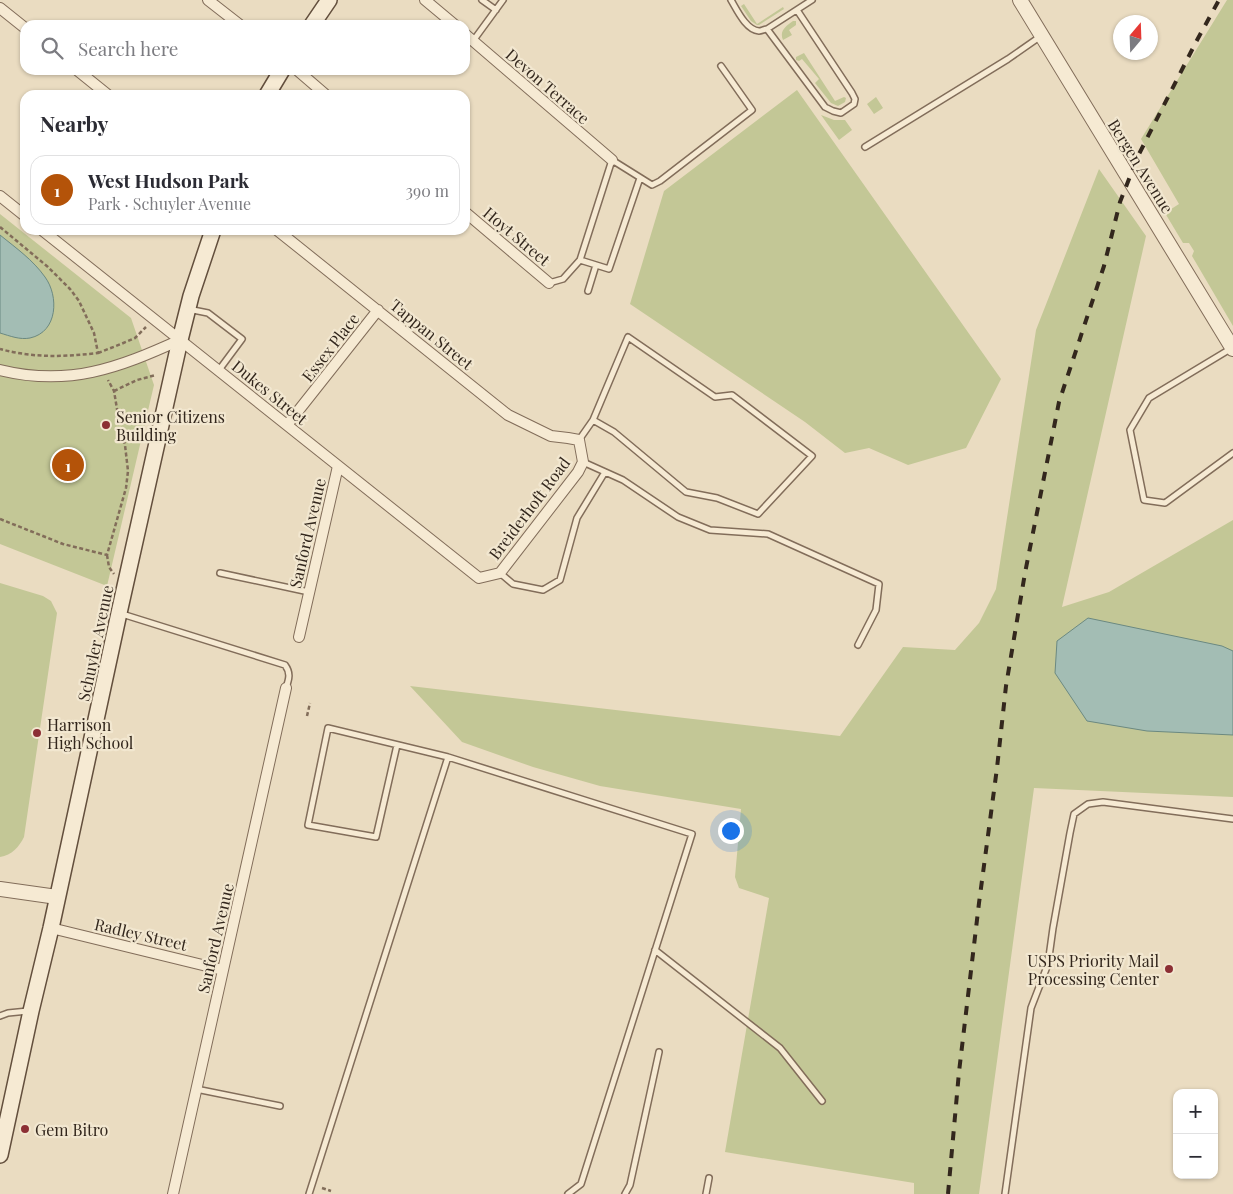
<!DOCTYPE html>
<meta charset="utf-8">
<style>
:root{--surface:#fff;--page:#f7f7f7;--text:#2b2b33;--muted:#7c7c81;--line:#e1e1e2;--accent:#b45309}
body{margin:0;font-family:"Playfair Display",serif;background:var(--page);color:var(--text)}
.controls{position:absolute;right:15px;bottom:15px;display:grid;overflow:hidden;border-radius:10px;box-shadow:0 1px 4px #0004}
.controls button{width:45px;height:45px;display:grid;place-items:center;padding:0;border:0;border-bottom:1px solid var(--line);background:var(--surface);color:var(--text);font:25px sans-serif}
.compass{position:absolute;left:1113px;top:15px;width:45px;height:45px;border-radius:50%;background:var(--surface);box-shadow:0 1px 4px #0004;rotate:19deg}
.you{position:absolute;left:730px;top:830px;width:18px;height:18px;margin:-12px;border:4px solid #fff;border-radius:50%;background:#1a73e8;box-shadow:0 0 0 8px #1a73e833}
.badge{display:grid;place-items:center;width:32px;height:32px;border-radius:50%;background:var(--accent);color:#fff;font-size:16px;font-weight:700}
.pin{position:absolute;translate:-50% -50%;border:2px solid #fff;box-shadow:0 1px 5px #0006}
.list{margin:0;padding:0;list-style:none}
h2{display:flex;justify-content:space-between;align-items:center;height:65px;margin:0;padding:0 20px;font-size:21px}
h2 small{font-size:16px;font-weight:400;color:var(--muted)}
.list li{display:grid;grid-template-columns:32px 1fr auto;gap:15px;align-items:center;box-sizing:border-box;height:70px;margin:0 10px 10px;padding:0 10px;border:1px solid var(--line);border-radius:15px}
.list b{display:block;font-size:19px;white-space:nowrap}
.list p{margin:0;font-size:16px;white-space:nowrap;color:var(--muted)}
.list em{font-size:16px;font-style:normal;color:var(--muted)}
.icon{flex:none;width:28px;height:28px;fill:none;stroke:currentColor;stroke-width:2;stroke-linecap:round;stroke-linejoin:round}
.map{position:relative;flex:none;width:1233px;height:1194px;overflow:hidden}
.search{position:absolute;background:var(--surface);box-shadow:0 1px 4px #0004;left:20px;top:20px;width:450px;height:55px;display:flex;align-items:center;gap:12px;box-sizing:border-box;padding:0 18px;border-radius:15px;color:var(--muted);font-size:19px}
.panel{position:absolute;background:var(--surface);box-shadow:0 1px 4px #0004;left:20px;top:90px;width:450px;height:145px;border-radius:15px}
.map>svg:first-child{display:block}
.green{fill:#c3c796}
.water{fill:#a3bdb4;stroke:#6b8981}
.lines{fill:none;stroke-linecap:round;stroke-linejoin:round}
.service-casing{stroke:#826d5a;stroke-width:8}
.minor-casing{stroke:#826d5a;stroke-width:12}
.tertiary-casing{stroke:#826d5a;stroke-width:16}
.secondary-casing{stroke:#634f3d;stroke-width:18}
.path{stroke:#826d5a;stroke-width:2.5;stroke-dasharray:4 2.5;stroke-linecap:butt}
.service{stroke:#f6ead3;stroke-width:5}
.minor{stroke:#f6ead3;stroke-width:10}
.tertiary{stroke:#f6ead3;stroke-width:14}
.secondary{stroke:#f6ead3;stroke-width:15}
.rail{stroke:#33271d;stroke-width:4;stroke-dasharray:9 9;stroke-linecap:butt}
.poi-dot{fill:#8c2f34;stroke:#f2e7d0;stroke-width:2}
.labels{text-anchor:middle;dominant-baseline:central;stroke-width:4.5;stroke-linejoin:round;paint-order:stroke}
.street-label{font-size:16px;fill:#33271d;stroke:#f2e7d0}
.poi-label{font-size:16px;fill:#33271d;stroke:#f2e7d0;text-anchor:start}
</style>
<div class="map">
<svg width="1233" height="1194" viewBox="0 0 1233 1194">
<rect width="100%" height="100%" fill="#eadcc1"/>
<!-- green -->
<path class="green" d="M 1227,0 L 1233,0 L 1233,326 L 1192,256 L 1194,251 L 1189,243 L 1183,243 L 1165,213 L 1179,204 L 1141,139 Z
M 744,4 L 757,24 L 783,7 L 784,9 L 759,25 L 757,25 L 751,21 L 741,6 Z
M 793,21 L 796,21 L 796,25 L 789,30 L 792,35 L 783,40 C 779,31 786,26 793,21 Z
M 804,53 L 835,101 L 844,97 L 846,98 L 845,102 L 838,106 L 831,103 L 815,83 L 819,79 L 802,59 L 799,61 L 796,60 L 796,57 Z
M 797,90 L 1001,379 L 966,448 L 908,465 L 869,448 L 845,453 L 805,422 L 630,304 L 664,191 Z
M 876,97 L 883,108 L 874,114 L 867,104 Z
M 821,115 L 834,120 L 845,120 L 852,130 L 839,140 Z
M 1099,169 L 1146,236 L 1062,607 L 1109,592 L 1233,520 L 1233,797 L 1034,788 L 979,1194 L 914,1194 L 914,1183 L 725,1152 L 769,898 L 739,888 L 735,877 L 741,809 L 600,786 L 533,767 L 462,742 L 410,686 L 840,736 L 903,647 L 955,650 L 979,623 L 996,589 L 1036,330 Z
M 0,214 L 131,318 L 154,385 L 107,586 L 0,544 Z
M 0,583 L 43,596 L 51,601 L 57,613 L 24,837 C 19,847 12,855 0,857 Z"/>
<!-- water -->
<path class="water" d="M 0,235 C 16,248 33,260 45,277 C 59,296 58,332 30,338 C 20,340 10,336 0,333 Z
M 1088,618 L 1222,646 L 1233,651 L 1233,735 L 1147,731 L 1087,721 L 1055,673 L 1057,641 Z"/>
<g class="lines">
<defs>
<path id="service" d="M 482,0 L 496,10
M 731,0 C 737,10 746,30 759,31 C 761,31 765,29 767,29 L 812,0
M 767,29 L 825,107 L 833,111 L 841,113 L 854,104 L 855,99 L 852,93 L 797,10
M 473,41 L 503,0
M 865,147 L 1008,59 L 1041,36
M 640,178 L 609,269 L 580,260 L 612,160 L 652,185 L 660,181 L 752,110 L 721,66
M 549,283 L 563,279 L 580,260
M 588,291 L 596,265
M 188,309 L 208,313 L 242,339 L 219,370
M 1232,348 L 1149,398 L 1130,430 L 1144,500 L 1165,503 L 1233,453
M 579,440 L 593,420 L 628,337 L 715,397 L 732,395 L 812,456 L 758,514 L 717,498 L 686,492 L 614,432 L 593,420
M 583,462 L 623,480 L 678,517 L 710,530 L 768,534 L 879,584 L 876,610 L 858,645
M 220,573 L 309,592
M 500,573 L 513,584 L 543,590 L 560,580 L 577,518 L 605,472
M 122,614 L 285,665 C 291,673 289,679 286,688
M 448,757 L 692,834 L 581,1184 L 568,1194
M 655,950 L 780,1048 L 822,1101
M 0,1016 L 8,1013 L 28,1011
M 196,1089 L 280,1106
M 309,1194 L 448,757 L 328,728 L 308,825 L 376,837 L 397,745
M 625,1194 L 630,1185 L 659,1052
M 706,1194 L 709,1178
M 1005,1194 L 1031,1008 L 1048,964 L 1053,928 L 1070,833 L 1074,814 L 1088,804 L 1103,802 L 1233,819"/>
<path id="minor" d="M 208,0 L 240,25
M 425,0 L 455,25
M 0,8 L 25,28
M 465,34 L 612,160
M 77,70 L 108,95
M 297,70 L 326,95
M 0,196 L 25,216
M 465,212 L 549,283
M 42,230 L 479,578 L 500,573 L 578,472 L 583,462 L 579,440 L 568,438 L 551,436 L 508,415 L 277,230
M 0,370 C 69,387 118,368 180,340
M 287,425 L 378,310
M 299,637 L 338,466
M 51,928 L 223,970
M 173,1194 L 286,688"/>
<path id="tertiary" d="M 1020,0 L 1233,349
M 0,889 L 57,897"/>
<path id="secondary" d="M 312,25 L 329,0
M 267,95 L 282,70
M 0,1155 L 31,1011 L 51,928 L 119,613 L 180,340 L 191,296 L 213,230"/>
</defs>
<!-- service casing -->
<use href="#service" class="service-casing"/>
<!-- minor casing -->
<use href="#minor" class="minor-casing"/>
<!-- tertiary casing -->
<use href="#tertiary" class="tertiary-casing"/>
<!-- secondary casing -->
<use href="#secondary" class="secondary-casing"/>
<!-- path -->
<path class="path" d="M 0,227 L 48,267 L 70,289 L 79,301 L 94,333 L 98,353 C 63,357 34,358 0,349
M 98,353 L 121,344 L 135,338 L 146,327
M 114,391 L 137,380 L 156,375
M 0,519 L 63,544 L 107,555 L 126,488 L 128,471 L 125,445 L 118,415 L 114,391 L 108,380
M 107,555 L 109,567 L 114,574
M 307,716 L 310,703
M 322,1188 L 331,1191"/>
<!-- service -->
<use href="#service" class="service"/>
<!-- minor -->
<use href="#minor" class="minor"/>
<!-- tertiary -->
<use href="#tertiary" class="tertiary"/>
<!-- secondary -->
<use href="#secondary" class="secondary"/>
<!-- rail -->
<path class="rail" d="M 948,1194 L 959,1072 L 979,903 L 997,768 L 1006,686 L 1025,573 L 1059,402 L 1104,266 L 1120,202 L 1138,156 L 1196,42 L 1219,0"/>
</g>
<!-- markers -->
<g class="poi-dot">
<circle cx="106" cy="425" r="5"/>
<circle cx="37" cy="733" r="5"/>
<circle cx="1169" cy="969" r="5"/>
<circle cx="25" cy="1129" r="5"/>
</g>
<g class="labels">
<!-- street labels -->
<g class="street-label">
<text transform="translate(548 86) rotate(41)">Devon Terrace</text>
<text transform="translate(1141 166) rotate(58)">Bergen Avenue</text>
<text transform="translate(517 236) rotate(40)">Hoyt Street</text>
<text transform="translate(432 334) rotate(39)">Tappan Street</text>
<text transform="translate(330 347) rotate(-52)">Essex Place</text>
<text transform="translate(270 392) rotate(39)">Dukes Street</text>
<text transform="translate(529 508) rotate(-53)">Breiderhoft Road</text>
<text transform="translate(307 533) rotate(-77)">Sanford Avenue</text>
<text transform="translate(95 643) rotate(-78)">Schuyler Avenue</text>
<text transform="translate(141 934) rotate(13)">Radley Street</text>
<text transform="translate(215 938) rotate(-77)">Sanford Avenue</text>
</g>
<!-- poi labels -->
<g class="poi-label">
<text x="116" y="416">Senior Citizens<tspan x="116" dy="18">Building</tspan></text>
<text x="47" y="724">Harrison<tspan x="47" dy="18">High School</tspan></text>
<text x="1159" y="960" text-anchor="end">USPS Priority Mail<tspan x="1159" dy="18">Processing Center</tspan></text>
<text x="35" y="1129">Gem Bitro</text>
</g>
</g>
</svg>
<div class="controls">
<button>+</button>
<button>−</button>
</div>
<svg class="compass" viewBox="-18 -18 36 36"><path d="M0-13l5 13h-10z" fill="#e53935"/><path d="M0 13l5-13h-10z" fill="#7c7c81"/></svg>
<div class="you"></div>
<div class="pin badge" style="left:68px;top:465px">1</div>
<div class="search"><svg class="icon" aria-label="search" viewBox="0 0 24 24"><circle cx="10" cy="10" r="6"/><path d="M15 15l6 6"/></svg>Search here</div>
<section class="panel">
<h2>Nearby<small></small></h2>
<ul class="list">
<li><span class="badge">1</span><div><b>West Hudson Park</b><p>Park · Schuyler Avenue</p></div><em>390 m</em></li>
</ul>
</section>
</div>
